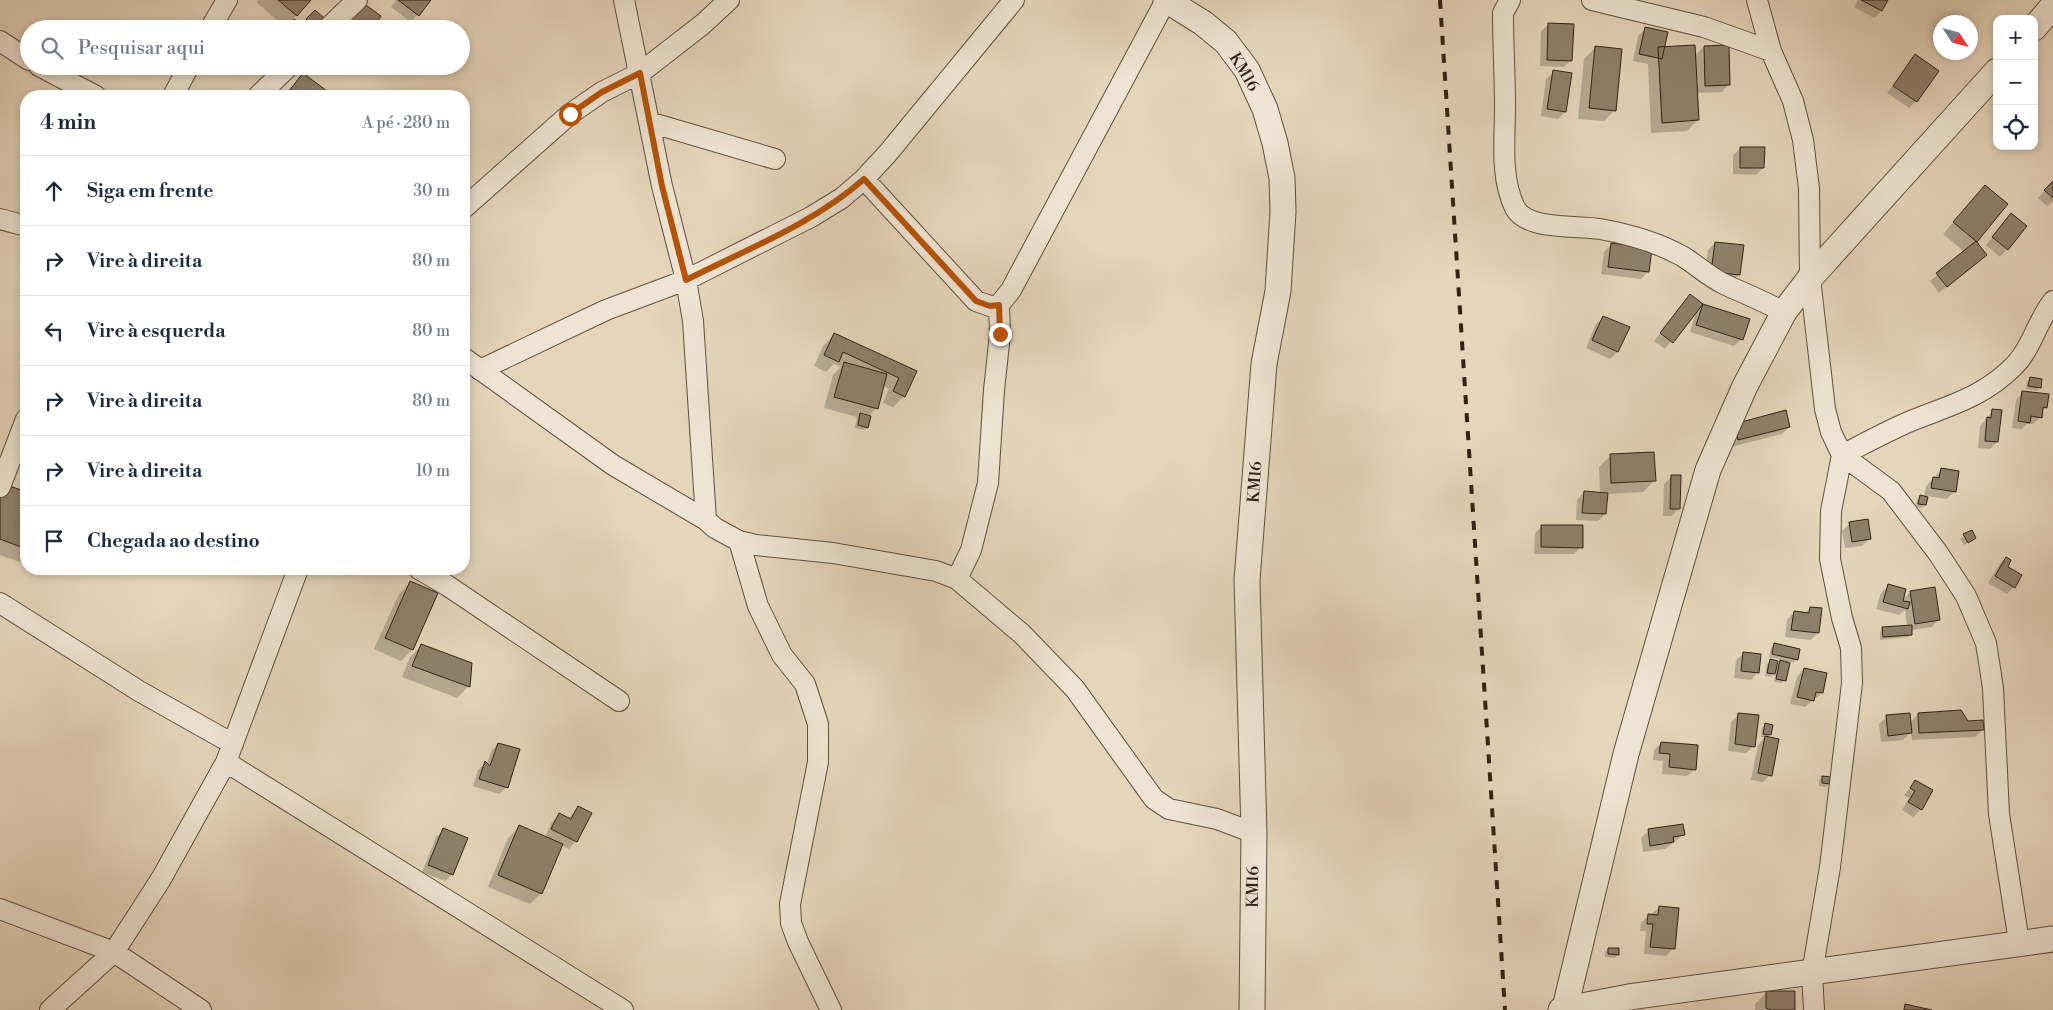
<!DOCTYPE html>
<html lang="pt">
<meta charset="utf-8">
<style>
:root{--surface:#fff;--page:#f6f6f7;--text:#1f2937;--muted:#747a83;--line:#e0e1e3}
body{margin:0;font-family:"Libre Bodoni",serif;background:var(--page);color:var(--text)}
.controls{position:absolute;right:15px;top:15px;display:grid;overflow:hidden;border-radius:10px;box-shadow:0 2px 8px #0003}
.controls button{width:45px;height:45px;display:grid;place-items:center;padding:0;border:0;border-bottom:1px solid var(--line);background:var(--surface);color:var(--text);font:25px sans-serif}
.compass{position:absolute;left:1933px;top:15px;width:45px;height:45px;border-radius:50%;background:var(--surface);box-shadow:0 2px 8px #0003;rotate:126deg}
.stop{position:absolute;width:15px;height:15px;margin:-11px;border:4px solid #b45309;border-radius:50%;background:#fff}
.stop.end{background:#b45309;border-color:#fff;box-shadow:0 1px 5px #0008}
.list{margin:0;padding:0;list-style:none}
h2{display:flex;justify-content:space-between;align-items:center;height:65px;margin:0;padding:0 20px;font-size:21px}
h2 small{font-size:16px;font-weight:400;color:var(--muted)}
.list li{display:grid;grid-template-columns:32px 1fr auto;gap:15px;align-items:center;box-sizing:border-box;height:70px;padding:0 20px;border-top:1px solid var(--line)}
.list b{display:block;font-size:19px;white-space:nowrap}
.list em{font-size:16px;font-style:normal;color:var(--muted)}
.icon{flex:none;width:28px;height:28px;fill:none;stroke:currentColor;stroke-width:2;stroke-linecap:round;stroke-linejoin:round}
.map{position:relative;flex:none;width:2053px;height:1010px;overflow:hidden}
.search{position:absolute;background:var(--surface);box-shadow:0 2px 8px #0003;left:20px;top:20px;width:450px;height:55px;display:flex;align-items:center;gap:12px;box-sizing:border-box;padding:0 18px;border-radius:28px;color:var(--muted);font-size:19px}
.panel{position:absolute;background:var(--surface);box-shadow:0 2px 8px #0003;left:20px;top:90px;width:450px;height:485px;border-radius:20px}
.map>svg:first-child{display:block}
.shadow{fill:#0003}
.building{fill:#8f7f6b;stroke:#312214}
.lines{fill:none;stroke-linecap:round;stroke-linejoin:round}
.minor-casing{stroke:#5e4f3e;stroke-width:22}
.tertiary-casing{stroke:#5e4f3e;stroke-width:27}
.minor{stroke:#efe4d3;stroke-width:20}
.tertiary{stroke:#efe4d3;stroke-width:25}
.rail{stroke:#312214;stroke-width:4;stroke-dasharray:9 9;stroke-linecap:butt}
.route{stroke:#b45309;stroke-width:6}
.labels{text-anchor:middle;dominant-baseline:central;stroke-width:4;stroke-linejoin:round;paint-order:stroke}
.street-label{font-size:16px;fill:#312214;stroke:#efe4d3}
</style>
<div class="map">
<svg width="2053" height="1010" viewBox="0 0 2053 1010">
<rect width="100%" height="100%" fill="#e6d5bb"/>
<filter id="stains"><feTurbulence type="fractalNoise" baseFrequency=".004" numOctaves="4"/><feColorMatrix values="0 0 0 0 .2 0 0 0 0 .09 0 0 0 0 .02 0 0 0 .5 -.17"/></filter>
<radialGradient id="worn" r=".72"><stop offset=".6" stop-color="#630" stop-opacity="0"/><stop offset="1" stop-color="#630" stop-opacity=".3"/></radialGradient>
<!-- shadow -->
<path class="shadow" d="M 258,0 L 309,0 L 293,19 L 304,29 L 287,29 L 292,23 L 290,21 L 285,27 L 256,2 Z
M 396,0 L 430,0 L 411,22 L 391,7 Z
M 1858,0 L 1887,0 L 1881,11 L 1874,18 L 1854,7 Z
M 315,11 L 322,18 L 310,29 L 304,23 Z
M 356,12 L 370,29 L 344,28 Z
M 1549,24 L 1571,60 L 1564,67 L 1540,66 L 1541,31 Z
M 1645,29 L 1663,48 L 1694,56 L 1704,47 L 1729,84 L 1722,92 L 1696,93 L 1698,120 L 1687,131 L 1651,133 L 1648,64 L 1633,61 L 1638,36 Z
M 1595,48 L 1615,110 L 1604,121 L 1578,119 L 1584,59 Z
M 1915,56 L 1916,101 L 1909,108 L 1887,93 Z
M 1554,72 L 1565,112 L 1558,119 L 1541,116 L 1546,79 Z
M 303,74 L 325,91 L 321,96 L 284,96 Z
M 1741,148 L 1763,168 L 1756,175 L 1733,174 L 1733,155 Z
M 2053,182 L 2053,201 L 2047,206 L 2038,198 Z
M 1985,186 L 2006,205 L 1976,241 L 1978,262 L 1939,293 L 1930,281 L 1965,252 L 1943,234 Z
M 2004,222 L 2007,249 L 2000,257 L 1986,245 Z
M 1715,243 L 1739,275 L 1731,282 L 1704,279 L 1708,250 Z
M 1611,245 L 1648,272 L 1641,279 L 1601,274 L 1604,252 Z
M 1690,296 L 1699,309 L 1703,305 L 1742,339 L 1734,346 L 1690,332 L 1696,310 L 1665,349 L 1654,341 Z
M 1604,317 L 1617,352 L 1610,359 L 1586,348 L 1596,324 Z
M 834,335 L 916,371 L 904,396 L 893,407 L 883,403 L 889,389 L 883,386 L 876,408 L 868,417 L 867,427 L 864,430 L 855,428 L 857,417 L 824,408 L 833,375 L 841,367 L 834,364 L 826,372 L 814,366 L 823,346 Z
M 2030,378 L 2040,387 L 2036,391 L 2026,389 L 2027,382 Z
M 2023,392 L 2046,407 L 2042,412 L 2041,417 L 2033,424 L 2027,424 L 2022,429 L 2012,428 L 2016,400 Z
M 1993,410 L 1997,442 L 1990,449 L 1978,448 L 1980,426 Z
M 1789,427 L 1782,434 L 1731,447 L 1727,432 Z
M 1610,456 L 1655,480 L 1643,492 L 1606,494 L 1605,514 L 1598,521 L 1576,520 L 1577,500 L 1584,492 L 1600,493 L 1599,467 Z
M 1941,470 L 1955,491 L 1947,499 L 1927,496 L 1925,505 L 1921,508 L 1916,507 L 1917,500 L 1921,496 L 1924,497 L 1926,486 Z
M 1671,477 L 1679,508 L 1672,516 L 1663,516 L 1664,484 Z
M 3,484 L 26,493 L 26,564 L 0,555 L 0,487 Z
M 1850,523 L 1870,538 L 1862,546 L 1845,548 L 1842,531 Z
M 1542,526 L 1581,547 L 1574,554 L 1534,554 L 1535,533 Z
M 1971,531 L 1975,538 L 1964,545 L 1960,539 Z
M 2006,558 L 2006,567 L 2014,587 L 2007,594 L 1988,583 L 1999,565 Z
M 410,583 L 436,594 L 412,650 L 401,661 L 374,649 L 399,594 Z
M 1888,586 L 1901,601 L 1910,592 L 1939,619 L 1932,627 L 1911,630 L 1911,634 L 1908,637 L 1880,640 L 1880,632 L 1883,629 L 1907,627 L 1905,610 L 1899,615 L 1876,609 L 1881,593 Z
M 1810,608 L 1818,632 L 1811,640 L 1785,637 L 1787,620 L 1794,612 L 1805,613 Z
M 1774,644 L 1797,659 L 1793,663 L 1789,662 L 1785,680 L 1781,683 L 1774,682 L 1776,672 L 1771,677 L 1765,676 L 1767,664 L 1771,661 L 1775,667 L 1782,660 L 1769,657 L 1771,648 Z
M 421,646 L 470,664 L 468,687 L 457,698 L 402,677 L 410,657 Z
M 1744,653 L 1758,672 L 1751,680 L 1734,678 L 1736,660 Z
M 1804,669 L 1822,693 L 1805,707 L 1790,704 L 1797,677 Z
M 1739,714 L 1754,746 L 1746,753 L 1728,751 L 1731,722 Z
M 1918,714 L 1968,722 L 1982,730 L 1975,737 L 1912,740 L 1911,732 L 1903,740 L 1881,742 L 1879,724 L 1887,717 L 1910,723 Z
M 1766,724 L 1770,734 L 1766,738 L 1770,775 L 1763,782 L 1751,780 L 1758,745 L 1765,737 L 1761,737 L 1762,728 Z
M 1661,743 L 1695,769 L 1687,776 L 1662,774 L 1663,761 L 1653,760 L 1654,750 Z
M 498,744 L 507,787 L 499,794 L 473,786 L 478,770 L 485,763 L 487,764 L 491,751 Z
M 1823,777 L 1829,783 L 1826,787 L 1819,786 L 1819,780 Z
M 1915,782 L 1931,791 L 1921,809 L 1913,817 L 1902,810 L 1909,798 L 1904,795 Z
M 578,807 L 576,841 L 569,849 L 561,845 L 541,893 L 530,904 L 488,887 L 508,838 L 519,827 L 545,837 L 552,822 L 559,815 L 568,819 Z
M 443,830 L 452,874 L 445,881 L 422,872 L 436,837 Z
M 1649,830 L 1683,835 L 1665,849 L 1643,852 L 1641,838 Z
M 1660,907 L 1674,948 L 1666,956 L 1644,954 L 1646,931 L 1640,931 L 1641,922 Z
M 1608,949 L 1618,954 L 1615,958 L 1605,957 L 1605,952 Z
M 1767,992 L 1794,1010 L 1755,1010 L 1755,1004 Z"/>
<!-- building -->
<path class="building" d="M 278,0 L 311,0 L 297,16 Z
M 398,0 L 431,0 L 419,16 Z
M 1861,0 L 1888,0 L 1882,11 Z
M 363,3 L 381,16 L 372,29 L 363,29 L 351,20 Z
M 315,10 L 324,18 L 315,27 L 306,19 Z
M 294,19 L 306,29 L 292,29 L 288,26 Z
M 1548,23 L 1574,24 L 1572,61 L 1547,60 Z
M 1645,27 L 1668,32 L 1662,59 L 1639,54 Z
M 1695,45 L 1699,120 L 1662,123 L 1658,47 Z
M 1729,45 L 1730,85 L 1705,86 L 1704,46 Z
M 1595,46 L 1622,49 L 1616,111 L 1589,108 Z
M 1915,54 L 1939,71 L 1917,102 L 1893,86 Z
M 1553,70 L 1572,73 L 1566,112 L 1547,109 Z
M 303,73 L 327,91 L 322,96 L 285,96 Z
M 1740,147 L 1765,147 L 1764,168 L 1740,168 Z
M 2053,181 L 2053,198 L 2044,190 Z
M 1985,185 L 2008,204 L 1977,242 L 1953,222 Z
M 2011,213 L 2027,226 L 2008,250 L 1992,237 Z
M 1976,241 L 1987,255 L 1947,287 L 1936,273 Z
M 1715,242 L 1744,245 L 1740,275 L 1711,272 Z
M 1611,243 L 1652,248 L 1649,272 L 1608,267 Z
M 1690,294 L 1703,304 L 1673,343 L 1660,333 Z
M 1703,304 L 1750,319 L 1743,340 L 1696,325 Z
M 1603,316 L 1630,327 L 1618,352 L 1592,340 Z
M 834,333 L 917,371 L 905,397 L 893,391 L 899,378 L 843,352 L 839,362 L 824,355 Z
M 844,362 L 887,374 L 878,409 L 834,397 Z
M 2030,377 L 2042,379 L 2041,388 L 2028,386 Z
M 2022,391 L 2049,394 L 2047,408 L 2043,407 L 2042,418 L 2031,416 L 2030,423 L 2018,421 Z
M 1992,409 L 2002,410 L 1998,442 L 1985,441 L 1987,417 L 1991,418 Z
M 1786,410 L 1790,427 L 1738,440 L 1734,424 Z
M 860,413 L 871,416 L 868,428 L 858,425 Z
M 1654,452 L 1656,481 L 1611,483 L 1610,454 Z
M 1941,468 L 1959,471 L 1956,492 L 1931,488 L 1933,477 L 1939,478 Z
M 1671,475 L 1681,475 L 1680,509 L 1670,509 Z
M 2,483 L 26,492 L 26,549 L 0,539 L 0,489 Z
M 1584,491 L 1608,493 L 1606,514 L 1582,513 Z
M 1920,495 L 1928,497 L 1926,505 L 1918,504 Z
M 1868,519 L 1871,539 L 1852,542 L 1849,522 Z
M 1541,525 L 1583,525 L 1583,548 L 1541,547 Z
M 1972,530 L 1976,538 L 1968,543 L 1963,534 Z
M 2006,557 L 2011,560 L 2008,567 L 2022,575 L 2015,588 L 1995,576 Z
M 410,581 L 438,593 L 413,650 L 385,638 Z
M 1888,584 L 1906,589 L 1903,601 L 1910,602 L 1908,609 L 1883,602 Z
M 1935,587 L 1940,620 L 1915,624 L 1910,591 Z
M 1810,607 L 1822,608 L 1819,633 L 1791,630 L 1794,611 L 1809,613 Z
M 1912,625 L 1912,635 L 1883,637 L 1882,627 Z
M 1774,643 L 1800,649 L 1798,660 L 1772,654 Z
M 421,644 L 472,663 L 470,687 L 412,666 Z
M 1743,652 L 1761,654 L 1759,673 L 1741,671 Z
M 1770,659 L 1778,661 L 1775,674 L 1767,673 Z
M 1780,660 L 1790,663 L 1786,681 L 1776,679 Z
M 1804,668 L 1827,673 L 1823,693 L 1816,692 L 1814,701 L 1797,697 Z
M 1961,710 L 1968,721 L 1983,720 L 1984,730 L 1919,733 L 1918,713 Z
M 1738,713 L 1759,715 L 1755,747 L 1735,744 Z
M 1910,713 L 1912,733 L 1888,736 L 1886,715 Z
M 1765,723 L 1773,725 L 1771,735 L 1763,734 Z
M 1765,736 L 1779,739 L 1772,776 L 1758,773 Z
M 1661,742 L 1698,745 L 1696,770 L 1669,767 L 1670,754 L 1659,753 Z
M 498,743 L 520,749 L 508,788 L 479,779 L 485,761 L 490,766 Z
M 1822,776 L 1831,777 L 1830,784 L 1822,783 Z
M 1915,780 L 1933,790 L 1922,810 L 1908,802 L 1915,791 L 1910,788 Z
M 578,806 L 592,813 L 577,842 L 551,829 L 559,813 L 571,819 Z
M 1683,824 L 1685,835 L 1673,837 L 1674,842 L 1650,846 L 1648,829 Z
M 519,825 L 563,844 L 542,894 L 498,875 Z
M 443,828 L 468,838 L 453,875 L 428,865 Z
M 1659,906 L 1679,908 L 1675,949 L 1650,947 L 1653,924 L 1647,924 L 1648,914 L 1658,915 Z
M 1608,948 L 1619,948 L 1619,955 L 1608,954 Z
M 1766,991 L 1795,991 L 1795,1010 L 1772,1010 L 1766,1008 Z
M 1905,1004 L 1932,1010 L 1904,1010 Z"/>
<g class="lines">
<defs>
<path id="minor" d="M 624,0 L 662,186 L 686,280 L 693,321 L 706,520 L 715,528 L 739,541 L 756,545 L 833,553 L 936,571 L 957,579 L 1022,634 L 1075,689 L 1154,799 L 1169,809 L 1217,819 L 1254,833
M 1510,0 L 1503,13 C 1503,44 1505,76 1505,107 C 1505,140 1500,177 1515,208 C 1528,231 1577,225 1600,229 C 1628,234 1657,242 1682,256 C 1697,265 1710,278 1726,285 C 1746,294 1765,302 1784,312
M 1592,0 L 1704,27 L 1771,51
M 1757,0 L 1771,51 L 1793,101 L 1803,140 L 1809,188 L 1810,278 L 1825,409 L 1831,432 L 1842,455 L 1891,491 L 1938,553 L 1966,596 L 1986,643 L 1993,688 L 1999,814 L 2019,942
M 210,29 L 227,0
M 327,29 L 357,0
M 0,41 L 29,60
M 39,66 L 96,96
M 173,96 L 189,66
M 258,96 L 289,66
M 649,122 L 775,159
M 864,179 L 976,301 L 990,306 L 999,305 L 1011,290 L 1166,0
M 464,208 L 570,114 L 602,92 L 640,73 L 703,24 L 729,0
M 0,219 L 26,226
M 464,358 L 613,465 L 706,520
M 480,370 L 606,310 L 686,280 L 811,217 L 842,198 L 864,179 L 888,153 L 1014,0
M 0,487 L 26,419
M 739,541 L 758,606 L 782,655 L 805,684 L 818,724 L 818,762 L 790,904 L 791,923 L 798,942 L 831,1010
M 419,569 L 448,586 L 619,701
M 957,579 L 971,550 L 988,483 L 994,390 L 1000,334 L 999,305
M 0,603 L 139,691 L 233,744
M 226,762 L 623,1010
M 0,909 L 114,952 L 201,1010
M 50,1010 L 114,952 L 161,879 L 226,762 L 298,569
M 1814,1010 L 1812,973 L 1830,867 L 1852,683 L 1851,648 L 1842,618 L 1830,559 L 1831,511 L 1842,455 C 1864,444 1887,431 1911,421 C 1950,405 1982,398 2014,366 C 2032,348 2037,321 2053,301"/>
<path id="tertiary" d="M 1166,0 L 1203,23 L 1226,42 L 1247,70 L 1265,109 L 1275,143 L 1282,178 L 1283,212 L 1278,291 L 1264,364 L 1247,580 L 1254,833 L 1252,1010
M 2034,28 L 2053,6
M 1565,1008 L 1626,754 L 1708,470 L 1745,386 L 1784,312 L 1810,278 L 1997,71
M 1561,1010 L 1629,997 L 2053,939"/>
</defs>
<!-- minor casing -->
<use href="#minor" class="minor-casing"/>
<!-- tertiary casing -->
<use href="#tertiary" class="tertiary-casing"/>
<!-- minor -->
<use href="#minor" class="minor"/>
<!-- tertiary -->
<use href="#tertiary" class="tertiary"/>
<!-- rail -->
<path class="rail" d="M 1440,0 L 1505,1010"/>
</g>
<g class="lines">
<!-- route -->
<path class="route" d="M 570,114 L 602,92 L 640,73 L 662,186 L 686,280 C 747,249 813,224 864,179 L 976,301 L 990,306 L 999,305 L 1000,334"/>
</g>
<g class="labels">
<!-- street labels -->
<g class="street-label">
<text transform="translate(1244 72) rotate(59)">KM16</text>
<text transform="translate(1255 482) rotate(-86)">KM16</text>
<text transform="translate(1253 887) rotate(-89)">KM16</text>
</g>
</g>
<rect width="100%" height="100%" filter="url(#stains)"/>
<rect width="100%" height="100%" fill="url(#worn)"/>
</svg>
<div class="controls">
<button>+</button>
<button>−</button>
<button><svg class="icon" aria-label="locate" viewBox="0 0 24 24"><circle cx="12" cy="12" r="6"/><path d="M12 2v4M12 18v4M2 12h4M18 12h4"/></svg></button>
</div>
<svg class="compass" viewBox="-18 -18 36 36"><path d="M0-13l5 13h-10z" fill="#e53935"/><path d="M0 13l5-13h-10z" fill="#747a83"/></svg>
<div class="stop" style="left:570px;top:114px"></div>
<div class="stop end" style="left:1000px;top:334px"></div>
<div class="search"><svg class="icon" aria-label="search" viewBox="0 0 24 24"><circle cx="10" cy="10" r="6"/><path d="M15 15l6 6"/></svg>Pesquisar aqui</div>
<section class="panel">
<h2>4 min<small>A pé · 280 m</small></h2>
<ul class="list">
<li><svg class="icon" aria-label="ahead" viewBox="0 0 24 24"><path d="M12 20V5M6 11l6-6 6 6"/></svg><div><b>Siga em frente</b></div><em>30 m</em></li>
<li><svg class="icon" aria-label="right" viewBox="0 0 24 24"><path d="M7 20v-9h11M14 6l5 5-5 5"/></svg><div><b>Vire à direita</b></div><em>80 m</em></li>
<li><svg class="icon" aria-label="left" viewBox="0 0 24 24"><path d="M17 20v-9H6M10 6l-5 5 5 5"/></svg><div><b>Vire à esquerda</b></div><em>80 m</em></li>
<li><svg class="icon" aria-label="right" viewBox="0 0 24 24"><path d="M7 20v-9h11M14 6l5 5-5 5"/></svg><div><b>Vire à direita</b></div><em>80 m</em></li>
<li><svg class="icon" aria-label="right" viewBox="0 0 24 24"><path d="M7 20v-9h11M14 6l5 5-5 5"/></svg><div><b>Vire à direita</b></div><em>10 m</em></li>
<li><svg class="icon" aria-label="arrive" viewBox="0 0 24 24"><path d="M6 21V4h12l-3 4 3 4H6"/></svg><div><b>Chegada ao destino</b></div></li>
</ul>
</section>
</div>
